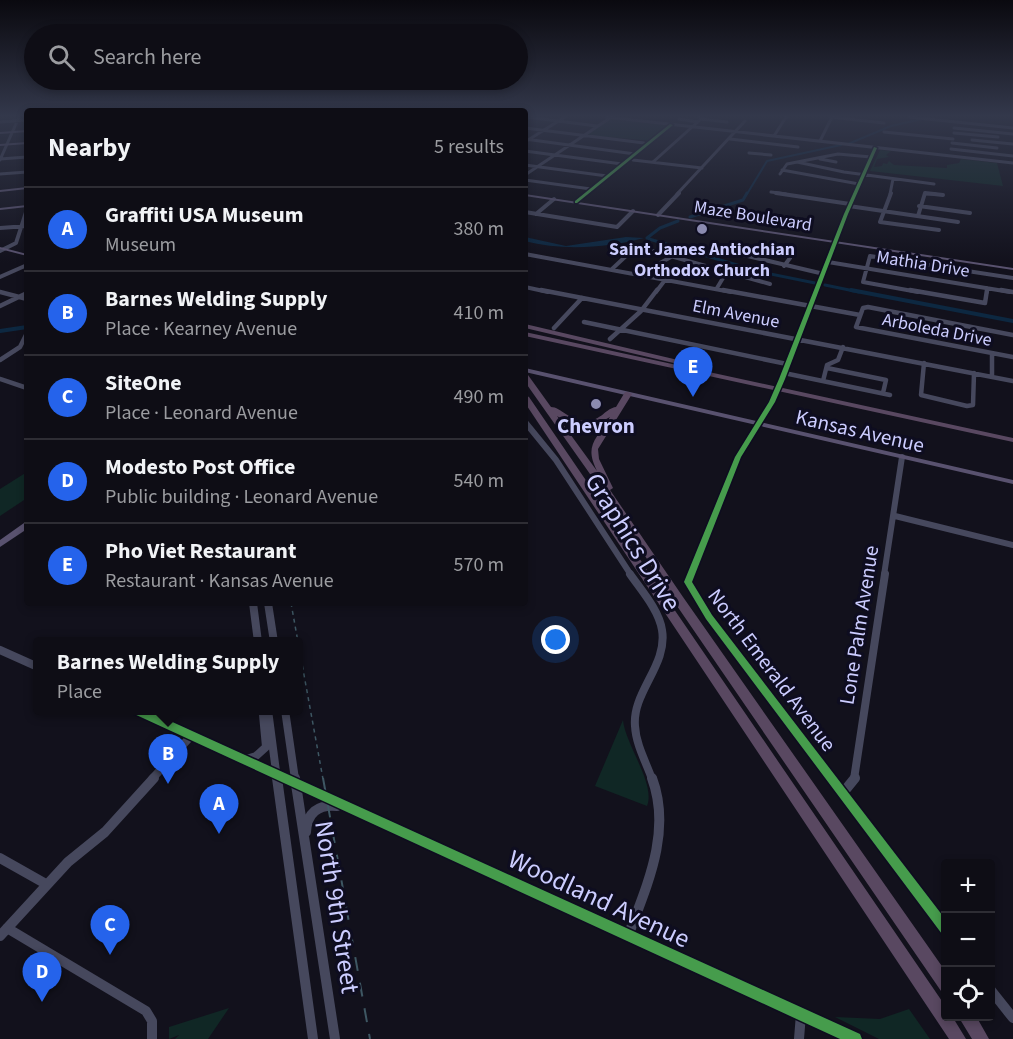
<!DOCTYPE html>
<meta charset="utf-8">
<style>
:root{--surface:#0e0d15;--page:#1c1b22;--text:#f1f3f6;--muted:#9b9ca0;--line:#2e2d34;--accent:#2563eb}
body{margin:0;font-family:"Source Sans 3",sans-serif;background:var(--page);color:var(--text)}
.controls{position:absolute;right:18px;bottom:18px;display:grid;overflow:hidden;border-radius:6px;box-shadow:0 3px 9px #0003}
.controls button{width:54px;height:54px;display:grid;place-items:center;padding:0;border:0;border-bottom:2px solid var(--line);background:var(--surface);color:var(--text);font:30px sans-serif}
.you{position:absolute;left:556px;top:640px;width:21px;height:21px;margin:-15px;border:4px solid #fff;border-radius:50%;background:#1a73e8;box-shadow:0 0 0 9px #1a73e833}
.badge{display:grid;place-items:center;width:39px;height:39px;border-radius:50%;background:var(--accent);color:#fff;font-size:20px;font-weight:700}
.pin{position:absolute;translate:-50% -50px;filter:drop-shadow(0 2px 3px #0008)}
.pin::after{content:'';position:absolute;top:32px;width:21px;height:18px;background:inherit;clip-path:polygon(0 0,100% 0,50% 100%)}
.popup{position:absolute;left:33px;top:637px;width:270px;height:78px;box-sizing:border-box;display:grid;place-content:center;border-radius:6px;background:var(--surface);filter:drop-shadow(0 2px 4px #0005);font-size:20px;white-space:nowrap;color:var(--muted)}
.popup b{font-size:22px;color:var(--text)}
.popup::after{content:'';position:absolute;left:50%;top:100%;margin-left:-12px;border:12px solid transparent;border-top-color:var(--surface)}
.list{margin:0;padding:0;list-style:none}
h2{display:flex;justify-content:space-between;align-items:center;height:78px;margin:0;padding:0 24px;font-size:26px}
h2 small{font-size:20px;font-weight:400;color:var(--muted)}
.list li{display:grid;grid-template-columns:39px 1fr auto;gap:18px;align-items:center;box-sizing:border-box;height:84px;padding:0 24px;border-top:2px solid var(--line)}
.list b{display:block;font-size:22px;white-space:nowrap}
.list p{margin:0;font-size:20px;white-space:nowrap;color:var(--muted)}
.list em{font-size:20px;font-style:normal;color:var(--muted)}
.icon{flex:none;width:33px;height:33px;fill:none;stroke:currentColor;stroke-width:2;stroke-linecap:round;stroke-linejoin:round}
.map{position:relative;flex:none;width:1013px;height:1039px;overflow:hidden}
.search{position:absolute;background:var(--surface);box-shadow:0 3px 9px #0003;left:24px;top:24px;width:504px;height:66px;display:flex;align-items:center;gap:15px;box-sizing:border-box;padding:0 21px;border-radius:33px;color:var(--muted);font-size:22px}
.panel{position:absolute;background:var(--surface);box-shadow:0 3px 9px #0003;left:24px;top:108px;width:504px;height:498px;border-radius:6px}
.map>svg:first-child{display:block}
.green{fill:#102725}
.water{fill:#0d2841}
.lines{fill:none;stroke-linecap:round;stroke-linejoin:round}
.canal-far2{stroke:#0d2841;stroke-width:2}
.canal-far1{stroke:#0d2841;stroke-width:3}
.canal{stroke:#0d2841;stroke-width:4}
.minor-far5{stroke:#46485d;stroke-width:3}
.minor-far4{stroke:#46485d;stroke-width:4}
.minor-far3{stroke:#46485d;stroke-width:4.5}
.minor-far2{stroke:#46485d;stroke-width:6}
.minor-far1{stroke:#46485d;stroke-width:8}
.minor{stroke:#46485d;stroke-width:10}
.major{fill:#59526f;fill-rule:evenodd}
.highway{fill:#594861;fill-rule:evenodd}
.rail-far1{stroke:#3e5763;stroke-width:1.5;stroke-dasharray:4 4;stroke-linecap:butt}
.rail{stroke:#3e5763;stroke-width:2;stroke-dasharray:14 12;stroke-linecap:butt}
.cycleway-casing{stroke:#0e0d20;stroke-width:3}
.cycleway{fill:#469c4c;fill-rule:evenodd}
.poi-dot{fill:#8b8bb0;stroke:#0e0d20;stroke-width:2}
.labels{text-anchor:middle;dominant-baseline:central;stroke-width:6;stroke-linejoin:round;paint-order:stroke}
.far-street-label{font-size:18px;fill:#cccdff;stroke:#0e0d20}
.far-poi-label{font-size:18px;font-weight:bold;fill:#cccdff;stroke:#0e0d20}
.poi-label{font-size:21px;font-weight:bold;fill:#cccdff;stroke:#0e0d20}
.street-label{font-size:21px;fill:#cccdff;stroke:#0e0d20}
.near-street-label{font-size:26px;fill:#cccdff;stroke:#0e0d20}
</style>
<div class="map">
<svg width="1013" height="1039" viewBox="0 0 1013 1039">
<rect width="100%" height="100%" fill="#12111c"/>
<!-- green -->
<path class="green" d="M 611,119 L 672,126 L 654,141 L 586,135 Z
M 880,150 L 891,151 L 886,155 L 889,157 L 877,159 L 874,167 L 882,166 L 883,163 L 879,162 L 887,164 L 889,161 L 894,165 L 947,168 L 947,165 L 959,163 L 961,159 L 997,163 L 1003,186 L 870,171 Z
M 27,472 L 27,498 L 0,516 L 0,489 Z
M 623,720 C 625,744 656,784 647,806 L 595,786 Z
M 229,1008 L 208,1039 L 175,1039 L 179,1035 L 169,1039 L 169,1027 Z
M 909,1009 L 930,1039 L 879,1039 L 835,1017 L 880,1019 Z"/>
<!-- water -->
<path class="water" d="M 525,237 L 566,246 L 626,237 L 644,238 C 607,248 562,251 525,241 Z"/>
<g class="lines">
<!-- canal-far2 -->
<path class="canal-far2" d="M 848,144 L 891,126 L 922,119
M 747,194 L 767,161 L 841,145"/>
<!-- canal-far1 -->
<path class="canal-far1" d="M 690,217 L 743,200 L 747,193
M 647,238 L 660,228 L 678,221
M 649,239 L 761,272 L 815,283
M 825,285 L 859,292"/>
<!-- canal -->
<path class="canal" d="M 851,290 L 1013,321
M 0,331 L 27,327"/>
<!-- minor-far5 -->
<path class="minor-far5" d="M 527,117 L 597,126
M 606,117 L 1013,163
M 831,117 L 884,123
M 909,117 L 1013,128
M 679,119 L 698,122
M 701,119 L 727,122
M 0,122 L 27,120
M 525,128 L 644,143
M 954,128 L 1013,134
M 884,132 L 953,139
M 954,133 L 998,137
M 774,136 L 786,117
M 525,139 L 635,154
M 730,139 L 798,147
M 528,140 L 565,117
M 972,140 L 1013,144
M 820,141 L 832,117
M 952,143 L 997,148
M 951,149 L 1013,156
M 525,151 L 622,164
M 749,153 L 771,155
M 0,159 L 27,157
M 820,159 L 836,162
M 0,160 L 19,117
M 633,160 L 702,168
M 653,162 L 701,119 L 699,117
M 797,162 L 844,172 L 934,184
M 525,165 L 607,176
M 782,170 L 859,184
M 0,174 L 27,172
M 780,174 L 787,164 L 838,154 L 871,157
M 525,175 L 610,118
M 525,180 L 591,189
M 771,192 L 786,194
M 677,194 L 745,121
M 855,194 L 875,148
M 890,194 L 893,179
M 925,194 L 936,194"/>
<!-- minor-far4 -->
<path class="minor-far4" d="M 776,193 L 850,204
M 891,193 L 880,222 L 939,230
M 849,206 L 958,222
M 919,206 L 970,213
M 525,212 L 617,227 L 633,211
M 536,214 L 554,199
M 658,215 L 679,193
M 918,216 L 925,193 L 943,195
M 0,228 L 27,226
M 0,251 L 16,243 L 27,209
M 735,253 L 824,274
M 525,254 L 731,292
M 828,262 L 1010,292
M 660,263 L 671,257
M 784,266 L 790,258
M 612,269 L 626,256 L 642,248 L 770,284
M 0,277 L 27,265
M 525,287 L 548,292
M 717,288 L 726,273
M 656,292 L 665,280
M 816,292 L 855,193
M 918,292 L 863,282 L 870,256 L 1013,278
M 987,292 L 987,288"/>
<!-- minor-far3 -->
<path class="minor-far3" d="M 541,290 L 1013,381
M 723,290 L 860,315
M 910,290 L 985,303 L 987,290
M 1001,290 L 1013,292
M 0,292 L 27,299
M 0,306 L 27,293
M 584,322 L 787,364
M 554,328 L 582,298
M 1013,335 L 868,307 L 863,308 L 856,327 L 1013,357
M 610,339 L 641,311 L 657,290
M 992,354 L 992,377
M 0,360 L 20,347 L 27,333
M 924,363 L 921,395 L 967,406 L 973,405 L 974,373
M 827,368 L 886,380 L 883,393
M 784,373 L 890,395
M 0,379 L 27,388
M 823,381 L 827,365 L 838,360 L 843,347
M 763,416 L 782,379 L 817,290"/>
<!-- minor-far2 -->
<path class="minor-far2" d="M 525,422 L 556,460 L 631,575
M 895,516 L 1013,545
M 691,575 L 738,457 L 764,415
M 884,575 L 902,457"/>
<!-- minor-far1 -->
<path class="minor-far1" d="M 630,574 C 641,590 659,610 662,630 C 668,665 632,692 635,726 C 636,745 646,762 652,779
M 691,574 L 688,582 L 709,617 L 832,779
M 253,603 L 258,642
M 268,603 L 274,642
M 0,650 L 38,667
M 135,710 L 286,779
M 268,710 L 277,779
M 285,710 L 295,779
M 243,760 L 256,756 L 266,747 L 263,715 L 266,710
M 152,779 L 191,736
M 854,779 L 885,574"/>
<!-- minor -->
<path class="minor" d="M 277,778 L 313,1039
M 283,778 L 855,1039
M 295,778 L 335,1039
M 831,778 L 946,930
M 842,794 L 855,778
M 306,832 C 307,813 318,804 337,806
M 0,858 L 46,884
M 7,928 L 146,1011 L 152,1021 L 152,1039
M 0,936 L 68,862 L 105,832 L 154,778
M 628,936 C 647,885 672,832 652,778
M 990,989 L 1013,1018
M 799,1039 L 801,1014"/>
<!-- major -->
<path class="major" d="M 27,130 L 27,132 L 0,134 L 0,132 Z
M 27,142 L 27,144 L 0,146 L 0,144 Z
M 27,187 L 27,189 L 0,192 L 0,190 Z
M 525,194 L 1013,268 L 1013,270 L 525,196 Z
M 27,205 L 27,207 L 0,210 L 0,208 Z
M 0,247 L 27,254 L 27,256 L 0,249 Z
M 525,368 L 1013,480 L 1013,484 L 525,372 Z
M 24,523 L 27,523 L 27,529 L 0,547 L 0,540 Z"/>
<!-- highway -->
<path class="highway" d="M 525,324 L 695,364 L 698,366 L 695,368 L 525,328 Z
M 525,332 L 1013,438 L 1013,442 L 525,336 Z
M 525,375 L 528,375 L 551,407 C 561,407 569,421 586,421 C 601,421 606,408 616,407 L 625,392 L 628,392 L 632,394 L 598,449 L 599,459 L 613,488 L 610,490 L 683,597 L 946,972 L 946,993 L 941,991 L 675,603 L 619,515 L 525,382 ZM 557,416 C 574,427 592,428 610,417 C 596,440 584,445 597,471 Z
M 525,395 L 529,397 L 946,1007 L 946,1016 L 952,1016 L 966,1039 L 949,1039 L 525,403 Z
M 958,1016 L 976,1016 L 989,1039 L 972,1039 Z"/>
<!-- rail-far1 -->
<path class="rail-far1" d="M 291,603 L 298,642
M 298,642 L 323,779"/>
<!-- rail -->
<path class="rail" d="M 323,778 L 370,1039"/>
<defs>
<path id="cycleway" d="M 670,124 L 673,125 L 577,203 L 575,203 L 575,201 Z
M 874,147 L 877,148 L 848,214 L 785,379 L 775,402 L 741,457 L 692,582 L 712,615 L 946,920 L 946,936 L 942,934 L 706,619 L 684,582 L 735,457 L 769,402 L 779,379 L 844,214 Z
M 130,710 L 146,710 L 860,1034 L 862,1039 L 840,1039 L 132,713 Z"/>
</defs>
<!-- cycleway casing -->
<use href="#cycleway" class="cycleway-casing"/>
<!-- cycleway -->
<use href="#cycleway" class="cycleway"/>
</g>
<!-- sky -->
<linearGradient id="sky" x2="0" y2="1"><stop stop-color="#0a090f"/><stop offset="0.44" stop-color="#33384b"/><stop offset="1" stop-color="#33384b" stop-opacity="0"/></linearGradient>
<rect width="1013" height="263" fill="url(#sky)"/>
<!-- markers -->
<g class="poi-dot">
<circle cx="702" cy="229" r="6"/>
<circle cx="596" cy="404" r="6"/>
</g>
<g class="labels">
<!-- far-street labels -->
<g class="far-street-label">
<text transform="translate(753 216) rotate(9)">Maze Boulevard</text>
<text transform="translate(923 264) rotate(9)">Mathia Drive</text>
<text transform="translate(736 314) rotate(11)">Elm Avenue</text>
<text transform="translate(937 330) rotate(11)">Arboleda Drive</text>
</g>
<!-- far-poi labels -->
<g class="far-poi-label">
<text x="702" y="249">Saint James Antiochian<tspan x="702" dy="21">Orthodox Church</tspan></text>
</g>
<!-- poi labels -->
<g class="poi-label">
<text x="596" y="426">Chevron</text>
</g>
<!-- street labels -->
<g class="street-label">
<text transform="translate(860 431) rotate(13)">Kansas Avenue</text>
<text transform="translate(859 625) rotate(-81)">Lone Palm Avenue</text>
<text transform="translate(772 670) rotate(53)">North Emerald Avenue</text>
</g>
<!-- near-street labels -->
<g class="near-street-label">
<text transform="translate(633 542) rotate(58)">Graphics Drive</text>
<text transform="translate(599 899) rotate(25)">Woodland Avenue</text>
<text transform="translate(337 907) rotate(81)">North 9th Street</text>
</g>
</g>
</svg>
<div class="controls">
<button>+</button>
<button>−</button>
<button><svg class="icon" aria-label="locate" viewBox="0 0 24 24"><circle cx="12" cy="12" r="6"/><path d="M12 2v4M12 18v4M2 12h4M18 12h4"/></svg></button>
</div>
<div class="you"></div>
<div class="pin badge" style="left:219px;top:834px">A</div>
<div class="pin badge" style="left:168px;top:784px">B</div>
<div class="popup"><b>Barnes Welding Supply</b>Place</div>
<div class="pin badge" style="left:110px;top:955px">C</div>
<div class="pin badge" style="left:42px;top:1002px">D</div>
<div class="pin badge" style="left:693px;top:397px">E</div>
<div class="search"><svg class="icon" aria-label="search" viewBox="0 0 24 24"><circle cx="10" cy="10" r="6"/><path d="M15 15l6 6"/></svg>Search here</div>
<section class="panel">
<h2>Nearby<small>5 results</small></h2>
<ul class="list">
<li><span class="badge">A</span><div><b>Graffiti USA Museum</b><p>Museum</p></div><em>380 m</em></li>
<li><span class="badge">B</span><div><b>Barnes Welding Supply</b><p>Place · Kearney Avenue</p></div><em>410 m</em></li>
<li><span class="badge">C</span><div><b>SiteOne</b><p>Place · Leonard Avenue</p></div><em>490 m</em></li>
<li><span class="badge">D</span><div><b>Modesto Post Office</b><p>Public building · Leonard Avenue</p></div><em>540 m</em></li>
<li><span class="badge">E</span><div><b>Pho Viet Restaurant</b><p>Restaurant · Kansas Avenue</p></div><em>570 m</em></li>
</ul>
</section>
</div>
